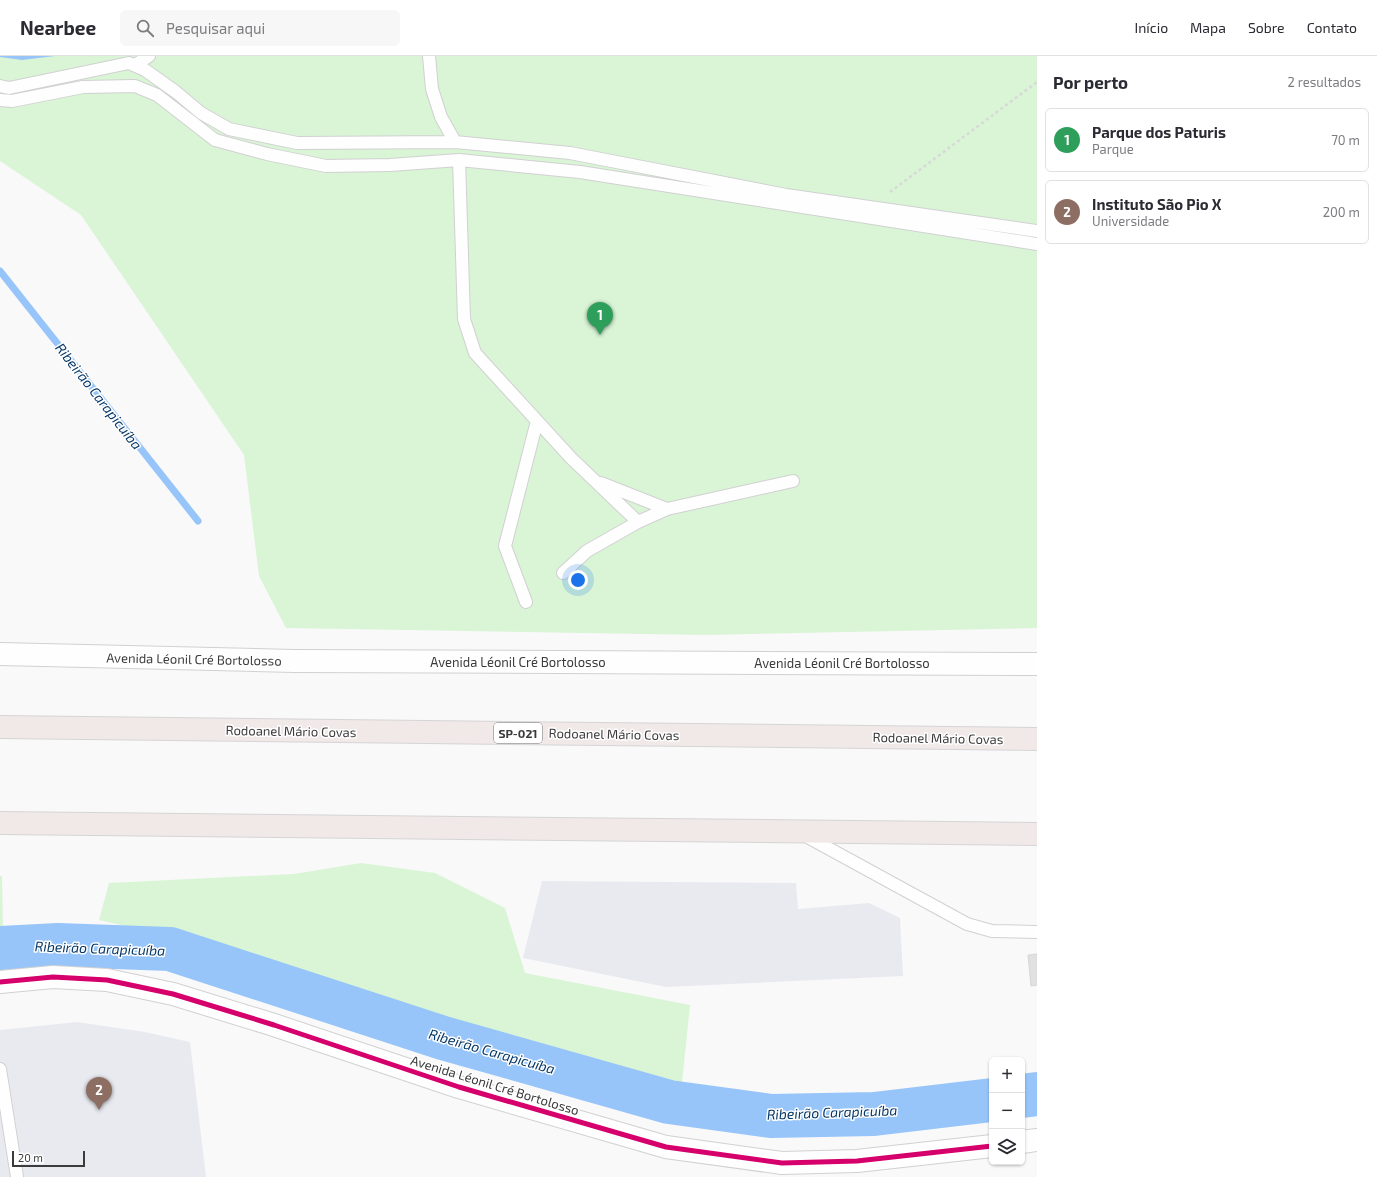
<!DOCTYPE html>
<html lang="pt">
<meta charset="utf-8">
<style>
:root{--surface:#fff;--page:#f7f7f7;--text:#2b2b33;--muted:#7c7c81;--line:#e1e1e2;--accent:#2563eb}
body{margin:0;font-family:"Exo 2",sans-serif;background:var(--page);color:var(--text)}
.controls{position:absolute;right:12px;bottom:12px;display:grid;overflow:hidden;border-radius:6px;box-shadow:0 1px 3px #0004}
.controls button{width:36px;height:36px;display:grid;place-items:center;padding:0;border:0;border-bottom:1px solid var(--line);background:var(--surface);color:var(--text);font:20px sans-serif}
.scale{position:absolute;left:12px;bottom:10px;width:73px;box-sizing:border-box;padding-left:4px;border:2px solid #3b3b3c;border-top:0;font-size:11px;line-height:14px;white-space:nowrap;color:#3b3b3c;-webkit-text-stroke:3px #fff;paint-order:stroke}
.you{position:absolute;left:578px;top:524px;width:14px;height:14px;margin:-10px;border:3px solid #fff;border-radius:50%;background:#1a73e8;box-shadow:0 0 0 6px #1a73e833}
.badge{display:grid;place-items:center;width:26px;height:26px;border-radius:50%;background:var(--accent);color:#fff;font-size:13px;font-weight:700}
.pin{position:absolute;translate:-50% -33px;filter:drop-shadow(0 1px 2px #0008)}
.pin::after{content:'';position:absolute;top:21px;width:14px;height:12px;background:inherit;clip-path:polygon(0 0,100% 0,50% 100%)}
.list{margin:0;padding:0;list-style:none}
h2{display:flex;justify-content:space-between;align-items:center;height:52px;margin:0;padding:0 16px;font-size:17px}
h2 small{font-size:13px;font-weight:400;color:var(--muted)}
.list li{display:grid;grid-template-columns:26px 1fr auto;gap:12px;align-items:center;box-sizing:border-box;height:64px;margin:0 8px 8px;padding:0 8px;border:1px solid var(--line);border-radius:6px}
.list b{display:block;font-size:15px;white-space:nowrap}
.list p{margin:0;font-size:13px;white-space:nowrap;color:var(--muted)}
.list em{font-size:13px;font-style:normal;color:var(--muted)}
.icon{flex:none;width:22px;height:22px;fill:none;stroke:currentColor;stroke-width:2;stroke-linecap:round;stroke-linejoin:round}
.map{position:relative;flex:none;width:1037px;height:1121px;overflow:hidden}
header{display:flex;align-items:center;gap:24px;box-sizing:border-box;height:56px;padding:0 20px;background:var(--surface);border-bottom:1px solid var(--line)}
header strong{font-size:19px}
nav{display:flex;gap:22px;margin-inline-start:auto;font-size:14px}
.search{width:280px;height:36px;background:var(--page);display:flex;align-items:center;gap:10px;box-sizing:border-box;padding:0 14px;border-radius:6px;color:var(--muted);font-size:15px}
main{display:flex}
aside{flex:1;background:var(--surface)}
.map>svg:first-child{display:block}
.built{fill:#e9eaf0}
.green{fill:#d9f5d6}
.water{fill:#97c5f9}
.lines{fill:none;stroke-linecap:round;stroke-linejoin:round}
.stream{stroke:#97c5f9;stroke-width:7}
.river{stroke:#97c5f9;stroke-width:44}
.building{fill:#e2e1e2;stroke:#d6d6d6}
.lane-casing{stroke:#d1d1d2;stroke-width:14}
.secondary-casing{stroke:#d1d1d2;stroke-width:24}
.highway-casing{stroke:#d5d5d6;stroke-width:24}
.path{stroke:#d8d8d9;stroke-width:2.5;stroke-dasharray:3 3;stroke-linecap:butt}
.lane{stroke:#fefefe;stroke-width:12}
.secondary{stroke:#fefefe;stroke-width:22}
.highway{stroke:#f1e8e8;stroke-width:22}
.cycleway-casing{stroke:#fff;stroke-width:8}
.cycleway{stroke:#d6006c;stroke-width:5}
.labels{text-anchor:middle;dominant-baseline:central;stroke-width:3;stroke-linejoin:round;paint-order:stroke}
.shield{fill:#fff;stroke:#767676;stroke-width:1}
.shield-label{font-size:12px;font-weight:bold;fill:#3b3b3c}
.street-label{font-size:13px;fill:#3b3b3c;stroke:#fff}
.water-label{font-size:14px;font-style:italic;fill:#063765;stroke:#fff}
</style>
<header>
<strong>Nearbee</strong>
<div class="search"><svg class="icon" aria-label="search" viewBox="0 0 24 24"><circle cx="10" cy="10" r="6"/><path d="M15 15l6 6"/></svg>Pesquisar aqui</div>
<nav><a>Início</a><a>Mapa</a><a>Sobre</a><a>Contato</a></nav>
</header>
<main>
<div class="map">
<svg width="1037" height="1121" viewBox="0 0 1037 1121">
<rect width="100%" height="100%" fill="#f9f9fa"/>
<!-- built -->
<path class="built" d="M 542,825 L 796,827 L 798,853 L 869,847 L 900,862 L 903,920 L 666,931 L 523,902 Z
M 77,966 L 145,976 L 190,986 L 206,1121 L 0,1121 L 0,974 Z"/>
<!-- green -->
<path class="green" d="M 0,0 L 1037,0 L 1037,572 L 705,579 L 286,572 L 259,520 L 244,399 L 81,159 L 0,105 Z
M 361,807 L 435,817 L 505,852 L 525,917 L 690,949 L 682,1027 L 482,977 L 351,941 L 234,895 L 99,864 L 109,827 L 294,818 Z
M 0,820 L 2,820 L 3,872 L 0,872 Z"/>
<!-- water -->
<path class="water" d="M 0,0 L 55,0 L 22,4 L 0,1 Z"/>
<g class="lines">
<!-- stream -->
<path class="stream" d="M 0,215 L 198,465"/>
<!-- river -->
<path class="river" d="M 0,892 L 58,889 L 170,893 L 443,982 L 669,1046 L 771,1060 L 874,1058 L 992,1044
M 1022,1040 L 1037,1038"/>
</g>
<!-- building -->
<path class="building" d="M 1037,898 L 1037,929 L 1031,930 L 1028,899 Z"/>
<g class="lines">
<defs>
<path id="lane" d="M 429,0 L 432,33 L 441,61 L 455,86
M 135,9 L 149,0
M 0,30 L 9,32 L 129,7 L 145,14 L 176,36 L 201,57 L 229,73 L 297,87 L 455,86 L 570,97 L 786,139 L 1037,175
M 0,44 L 12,45 L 83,31 L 135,30 L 157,39 L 215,84 L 267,98 L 326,110 L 390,109 L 459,104 L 580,116 L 1037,188
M 459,104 L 464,263 L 475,297 L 571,402 L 638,466
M 601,427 L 667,453
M 563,517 L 587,495 L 638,466 L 667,453 L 793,425
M 526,546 L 505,490 L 537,365
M 804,779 L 967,868 L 992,875 L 1037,876
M 0,1013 L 17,1121"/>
<path id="secondary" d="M 0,598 L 295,605 L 1037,608
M 0,926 L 53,921 L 107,924 L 173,938 L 274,969 L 459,1031 L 666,1091 L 782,1107 L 857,1105 L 992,1090
M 1022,1086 L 1037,1084"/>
<path id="highway" d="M 0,671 L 1037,683
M 0,767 L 1037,778"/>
</defs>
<!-- lane casing -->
<use href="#lane" class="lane-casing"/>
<!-- secondary casing -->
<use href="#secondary" class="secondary-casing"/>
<!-- highway casing -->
<use href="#highway" class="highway-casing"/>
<!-- path -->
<path class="path" d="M 890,136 L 1037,26"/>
<!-- lane -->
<use href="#lane" class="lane"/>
<!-- secondary -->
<use href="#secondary" class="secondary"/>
<!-- highway -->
<use href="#highway" class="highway"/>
<defs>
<path id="cycleway" d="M 0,926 L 53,921 L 107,924 L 173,938 L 274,969 L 459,1031 L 666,1091 L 782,1107 L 857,1105 L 992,1090"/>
</defs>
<!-- cycleway casing -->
<use href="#cycleway" class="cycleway-casing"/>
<!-- cycleway -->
<use href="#cycleway" class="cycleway"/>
</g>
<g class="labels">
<!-- shield labels -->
<rect class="shield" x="494" y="667" width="48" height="20" rx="3"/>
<g class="shield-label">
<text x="518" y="677">SP-021</text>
</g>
<!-- street labels -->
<g class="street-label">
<text transform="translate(194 603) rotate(1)">Avenida Léonil Cré Bortolosso</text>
<text x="518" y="606">Avenida Léonil Cré Bortolosso</text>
<text x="842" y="607">Avenida Léonil Cré Bortolosso</text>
<text transform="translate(291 675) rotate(1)">Rodoanel Mário Covas</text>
<text transform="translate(614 678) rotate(1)">Rodoanel Mário Covas</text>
<text transform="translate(938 682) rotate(1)">Rodoanel Mário Covas</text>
<text transform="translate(495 1029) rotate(17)">Avenida Léonil Cré Bortolosso</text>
</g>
<!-- water labels -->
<g class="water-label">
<text transform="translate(99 340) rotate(52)">Ribeirão Carapicuíba</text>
<text transform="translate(100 892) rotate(2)">Ribeirão Carapicuíba</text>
<text transform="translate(492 995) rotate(16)">Ribeirão Carapicuíba</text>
<text transform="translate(832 1056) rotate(-2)">Ribeirão Carapicuíba</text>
</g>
</g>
</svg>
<div class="controls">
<button>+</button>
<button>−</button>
<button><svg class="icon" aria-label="layers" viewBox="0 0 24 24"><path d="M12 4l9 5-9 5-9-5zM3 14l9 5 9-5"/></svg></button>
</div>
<div class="scale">20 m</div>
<div class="you"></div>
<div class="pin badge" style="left:600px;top:279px;background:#2e9e5b">1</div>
<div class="pin badge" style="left:99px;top:1054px;background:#8d6e63">2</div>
</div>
<aside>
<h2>Por perto<small>2 resultados</small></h2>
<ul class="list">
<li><span class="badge" style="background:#2e9e5b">1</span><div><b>Parque dos Paturis</b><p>Parque</p></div><em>70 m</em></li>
<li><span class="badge" style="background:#8d6e63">2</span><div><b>Instituto São Pio X</b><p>Universidade</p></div><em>200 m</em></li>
</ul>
</aside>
</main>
